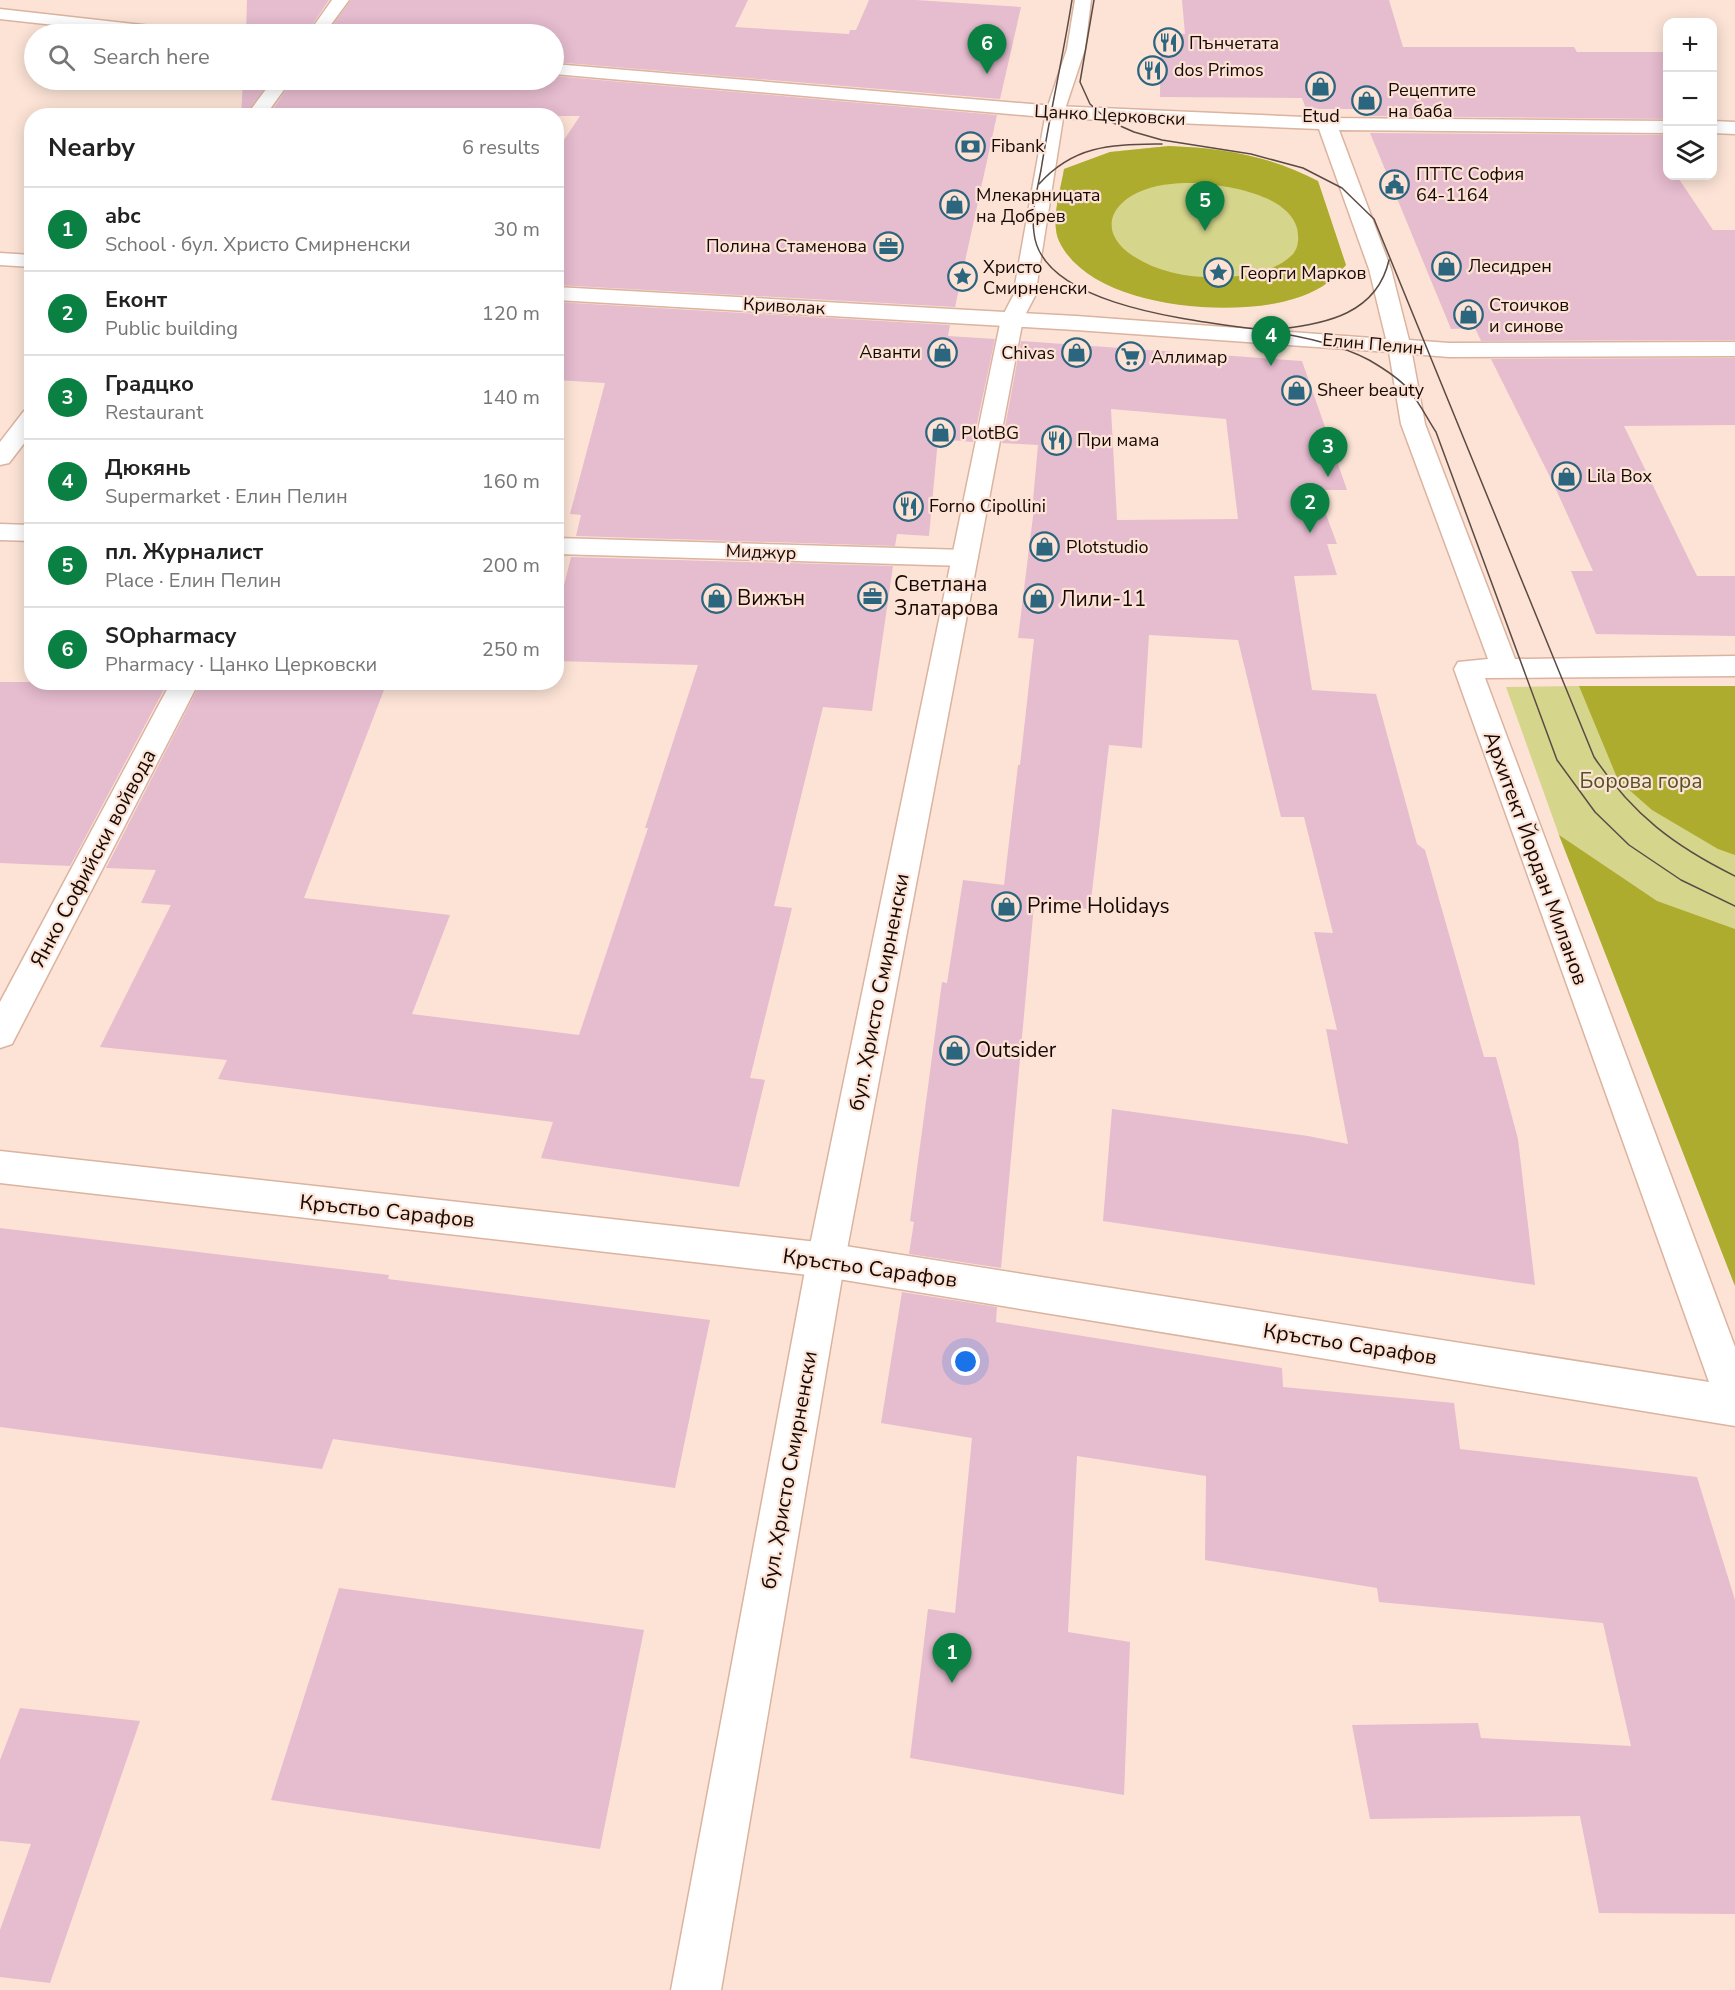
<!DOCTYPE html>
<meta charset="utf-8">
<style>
:root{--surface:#fff;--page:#f2f2f2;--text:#222;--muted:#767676;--line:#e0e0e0;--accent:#0b8043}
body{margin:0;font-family:"Nunito Sans",sans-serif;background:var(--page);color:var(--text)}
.controls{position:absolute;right:18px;top:18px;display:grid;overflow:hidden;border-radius:12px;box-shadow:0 3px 15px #0003}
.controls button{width:54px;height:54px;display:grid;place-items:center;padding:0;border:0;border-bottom:2px solid var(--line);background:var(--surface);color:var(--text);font:30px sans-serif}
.you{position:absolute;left:966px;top:1362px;width:21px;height:21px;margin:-15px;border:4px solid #fff;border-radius:50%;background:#1a73e8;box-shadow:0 0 0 9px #1a73e833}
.badge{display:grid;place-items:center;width:39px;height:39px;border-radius:50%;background:var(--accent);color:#fff;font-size:20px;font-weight:700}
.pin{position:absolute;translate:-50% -50px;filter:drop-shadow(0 2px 3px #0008)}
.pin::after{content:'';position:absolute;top:32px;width:21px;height:18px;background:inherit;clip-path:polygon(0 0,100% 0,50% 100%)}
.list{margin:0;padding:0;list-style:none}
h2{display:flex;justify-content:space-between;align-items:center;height:78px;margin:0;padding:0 24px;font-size:26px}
h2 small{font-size:20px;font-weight:400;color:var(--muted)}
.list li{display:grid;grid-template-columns:39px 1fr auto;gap:18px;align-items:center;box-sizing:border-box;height:84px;padding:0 24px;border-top:2px solid var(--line)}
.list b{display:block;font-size:22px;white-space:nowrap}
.list p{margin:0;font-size:20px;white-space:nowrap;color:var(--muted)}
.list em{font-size:20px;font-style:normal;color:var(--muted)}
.icon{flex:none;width:33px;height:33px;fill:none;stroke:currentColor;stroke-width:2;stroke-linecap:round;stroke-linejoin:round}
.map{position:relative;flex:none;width:1735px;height:1990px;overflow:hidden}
.search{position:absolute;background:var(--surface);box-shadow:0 3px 15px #0003;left:24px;top:24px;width:540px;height:66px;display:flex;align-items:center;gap:15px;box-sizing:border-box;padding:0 21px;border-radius:33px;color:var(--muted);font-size:22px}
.panel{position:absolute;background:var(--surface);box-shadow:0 3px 15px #0003;left:24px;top:108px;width:540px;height:582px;border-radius:24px}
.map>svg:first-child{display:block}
.green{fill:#d5d58c}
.forest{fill:#aeac2f;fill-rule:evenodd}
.building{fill:#e6bccf;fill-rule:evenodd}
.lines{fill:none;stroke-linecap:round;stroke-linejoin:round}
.minor-casing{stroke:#dbb39f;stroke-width:3}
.tertiary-casing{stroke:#dbb39f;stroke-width:3}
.minor{fill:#fff;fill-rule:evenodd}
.tertiary{fill:#fff;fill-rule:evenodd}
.tram{stroke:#5c4b44;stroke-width:1.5}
.labels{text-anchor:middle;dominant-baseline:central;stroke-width:4.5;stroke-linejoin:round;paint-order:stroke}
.far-poi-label{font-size:18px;fill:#160904;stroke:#fce3d6;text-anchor:start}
.far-street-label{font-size:18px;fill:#160904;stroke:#fce3d6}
.poi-label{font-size:21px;fill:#160904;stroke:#fce3d6;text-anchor:start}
.park-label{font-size:21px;fill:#545323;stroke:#fce3d6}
.street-label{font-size:21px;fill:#160904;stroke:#fce3d6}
</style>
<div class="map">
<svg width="1735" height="1990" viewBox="0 0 1735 1990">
<rect width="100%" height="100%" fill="#fce3d6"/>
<!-- green -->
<path class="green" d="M 1169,146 C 1222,148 1271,156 1318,181 L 1346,265 C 1332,282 1315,293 1293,299 C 1232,317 1091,309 1059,241 C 1050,221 1061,189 1064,169 L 1110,152 Z
M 1579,686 L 1735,686 L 1735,1286 L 1559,835 L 1506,687 Z"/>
<!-- forest -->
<path class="forest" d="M 1169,146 C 1222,148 1271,156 1318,181 L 1346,265 C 1332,282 1315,293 1293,299 C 1232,318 1091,309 1059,241 C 1050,221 1061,189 1064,169 L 1110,152 ZM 1199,183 C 1228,186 1287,194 1297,228 C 1299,237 1299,247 1293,254 C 1280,268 1257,274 1239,276 C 1203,280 1164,276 1133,256 C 1098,233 1109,203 1144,190 C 1161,183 1181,183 1199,183 Z
M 1579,686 L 1735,686 L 1735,855 L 1718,849 L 1652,810 L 1618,780 Z
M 1559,835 L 1657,901 L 1735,929 L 1735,1286 Z"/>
<!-- building -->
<path class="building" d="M 247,0 L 329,0 L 306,34 L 246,34 Z
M 351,0 L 748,0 L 735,27 L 849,34 L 850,30 L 856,30 L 869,0 L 916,0 L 1021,7 L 1000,99 L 554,62 L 554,34 L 326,34 Z
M 1182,0 L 1389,0 L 1403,47 L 1574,47 L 1577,52 L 1668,52 L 1668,119 L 1364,116 L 1361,109 L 1306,109 L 1302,98 L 1160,97 L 1161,32 L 1185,34 Z
M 554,76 L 997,115 L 955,307 L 556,285 L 556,152 L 580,116 L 268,116 L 293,80 L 554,80 Z
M 243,80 L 271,80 L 244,116 L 241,116 Z
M 1370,133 L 1668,135 L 1668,176 L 1677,176 L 1713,230 L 1735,230 L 1735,340 L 1481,341 L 1475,328 L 1451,329 Z
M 556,302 L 950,325 L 948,336 L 995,339 L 973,442 L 938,439 L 929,536 L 897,534 L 895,546 L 576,536 L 581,515 L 570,514 L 605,383 L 556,380 Z
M 1021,341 L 1302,361 L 1347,490 L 1317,490 L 1337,544 L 1327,544 L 1337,575 L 1294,576 L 1312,690 L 1376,694 L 1417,844 L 1425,850 L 1484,1057 L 1496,1057 L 1518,1139 L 1535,1285 L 1103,1221 L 1112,1109 L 1308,1136 L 1348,1144 L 1326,1029 L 1337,1030 L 1314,932 L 1333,933 L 1304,817 L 1281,817 L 1238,640 L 1149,635 L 1142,748 L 1109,745 L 1090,909 L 1034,905 L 1001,1268 L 909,1254 L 914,1222 L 910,1221 L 942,982 L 947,983 L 963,880 L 1004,885 L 1018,765 L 1020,765 L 1034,639 L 1018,638 L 1035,500 L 1033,500 L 1038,445 L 1002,443 ZM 1111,409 L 1226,419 L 1238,519 L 1117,520 Z
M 1735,358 L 1735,425 L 1624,426 L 1697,576 L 1735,576 L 1735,636 L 1596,634 L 1571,571 L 1593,571 L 1554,485 L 1491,359 Z
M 571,557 L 893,566 L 872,711 L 823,707 L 774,906 L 792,908 L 750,1078 L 765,1080 L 739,1187 L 541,1158 L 553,1122 L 218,1079 L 227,1060 L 100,1047 L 171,905 L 141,903 L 156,870 L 106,868 L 201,682 L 387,682 L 304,898 L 450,915 L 412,1014 L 579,1035 L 648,828 L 645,828 L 698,665 L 556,661 L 556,618 Z
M 0,682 L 168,682 L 70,866 L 0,863 Z
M 0,1228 L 389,1275 L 388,1279 L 710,1320 L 675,1488 L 333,1439 L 322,1469 L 0,1427 Z
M 902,1292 L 997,1307 L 996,1322 L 1282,1368 L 1283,1387 L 1454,1403 L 1460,1449 L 1697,1477 L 1735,1600 L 1735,1914 L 1599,1913 L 1580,1816 L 1370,1819 L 1352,1725 L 1478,1723 L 1481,1738 L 1631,1746 L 1603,1623 L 1379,1602 L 1377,1588 L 1205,1560 L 1206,1476 L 1077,1456 L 1068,1632 L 1130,1642 L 1124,1795 L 910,1758 L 928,1609 L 955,1613 L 972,1438 L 881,1423 Z
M 339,1588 L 644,1630 L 600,1849 L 271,1800 Z
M 20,1708 L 140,1721 L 50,1983 L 0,1977 L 0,1930 L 31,1844 L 0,1841 L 0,1760 Z"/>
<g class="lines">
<defs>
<path id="minor" d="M 332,0 L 349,0 L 324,34 L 308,34 Z
M 0,9 L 178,29 L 184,30 L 187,34 L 136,34 L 0,19 Z
M 554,64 L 1055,106 L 1327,118 L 1668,121 L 1668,133 L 1339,130 L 1391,269 L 1409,340 L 1449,343 L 1735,342 L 1735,356 L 1449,357 L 1412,354 L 1425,424 L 1515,659 L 1735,656 L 1735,676 L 1485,678 L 1735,1347 L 1735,1426 L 826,1277 L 0,1183 L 0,1151 L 826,1243 L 1709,1382 L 1454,669 L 1458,662 L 1488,659 L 1401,424 L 1389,352 L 1076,330 L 556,300 L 556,287 L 1076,316 L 1386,339 L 1369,269 L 1319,129 L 1055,118 L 554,74 Z
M 273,80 L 291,80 L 265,116 L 246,116 Z
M 1712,121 L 1735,122 L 1735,134 L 1712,133 Z
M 0,253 L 32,255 L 32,267 L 0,265 Z
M 32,409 L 32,433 L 9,463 L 0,465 L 0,442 L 24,411 Z
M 0,524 L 32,525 L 32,541 L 0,540 Z
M 556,538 L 965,550 L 974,552 L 978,558 L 974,564 L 965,566 L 556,554 Z
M 171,682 L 199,682 L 12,1044 L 0,1048 L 0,1002 Z"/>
<path id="tertiary" d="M 1075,0 L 1091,0 L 1085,49 L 1064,112 L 1035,296 L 1023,319 L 845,1260 L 721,1990 L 671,1990 L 807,1260 L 1001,319 L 1013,296 L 1046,112 L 1067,49 Z"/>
</defs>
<!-- minor casing -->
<use href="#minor" class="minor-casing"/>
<!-- tertiary casing -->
<use href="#tertiary" class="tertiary-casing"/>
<!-- minor -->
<use href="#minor" class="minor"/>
<!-- tertiary -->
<use href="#tertiary" class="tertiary"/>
<!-- tram -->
<path class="tram" d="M 1072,0 C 1063,57 1050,113 1041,170 C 1037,191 1031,212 1034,233 C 1042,310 1211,322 1268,331 C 1302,337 1339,344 1369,360 C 1381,367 1400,379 1409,390 C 1419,402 1427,418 1436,432 L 1557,760 L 1595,812 L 1629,845 L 1681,880 L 1735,906
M 1094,0 L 1080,82 L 1090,104 L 1109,121 L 1134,132 L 1162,140 L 1251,154 L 1303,168 L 1342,188 L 1374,219 L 1594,757 C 1632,814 1674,846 1735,876
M 1039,184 C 1075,144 1112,145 1162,144
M 1279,329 C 1327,324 1377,313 1389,260"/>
</g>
<!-- icons -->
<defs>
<symbol id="restaurant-ring" viewBox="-11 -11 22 22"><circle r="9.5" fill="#fce3d6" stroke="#2b657e" stroke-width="1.5"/><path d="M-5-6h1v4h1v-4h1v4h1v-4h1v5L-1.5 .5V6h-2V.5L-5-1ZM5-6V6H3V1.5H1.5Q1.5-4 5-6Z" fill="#2b657e"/></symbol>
<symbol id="shop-ring" viewBox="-11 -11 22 22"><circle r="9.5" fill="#fce3d6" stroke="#2b657e" stroke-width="1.5"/><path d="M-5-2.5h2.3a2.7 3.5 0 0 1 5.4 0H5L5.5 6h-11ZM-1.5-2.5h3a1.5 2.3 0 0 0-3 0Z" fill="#2b657e"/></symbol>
<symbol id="bank-ring" viewBox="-11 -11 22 22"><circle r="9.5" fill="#fce3d6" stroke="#2b657e" stroke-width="1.5"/><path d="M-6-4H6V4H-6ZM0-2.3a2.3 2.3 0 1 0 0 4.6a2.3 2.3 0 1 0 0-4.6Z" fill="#2b657e"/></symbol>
<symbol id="civic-ring" viewBox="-11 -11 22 22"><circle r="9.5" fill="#fce3d6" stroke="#2b657e" stroke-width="1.5"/><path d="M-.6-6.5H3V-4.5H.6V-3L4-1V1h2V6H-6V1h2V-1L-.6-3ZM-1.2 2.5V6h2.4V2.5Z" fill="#2b657e"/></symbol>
<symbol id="office-ring" viewBox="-11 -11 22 22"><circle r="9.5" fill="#fce3d6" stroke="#2b657e" stroke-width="1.5"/><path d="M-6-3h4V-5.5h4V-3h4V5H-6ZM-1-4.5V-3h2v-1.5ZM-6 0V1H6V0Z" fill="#2b657e"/></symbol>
<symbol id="sight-ring" viewBox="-11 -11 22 22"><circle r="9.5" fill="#fce3d6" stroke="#2b657e" stroke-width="1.5"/><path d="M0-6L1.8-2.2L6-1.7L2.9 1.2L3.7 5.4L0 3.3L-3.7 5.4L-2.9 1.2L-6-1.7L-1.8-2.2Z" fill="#2b657e"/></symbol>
<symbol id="supermarket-ring" viewBox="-11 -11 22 22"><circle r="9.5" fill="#fce3d6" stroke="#2b657e" stroke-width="1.5"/><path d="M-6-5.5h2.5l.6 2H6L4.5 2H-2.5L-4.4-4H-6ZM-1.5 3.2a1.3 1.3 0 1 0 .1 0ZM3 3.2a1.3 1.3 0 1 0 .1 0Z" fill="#2b657e"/></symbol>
</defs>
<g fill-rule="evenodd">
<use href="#restaurant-ring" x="1152" y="26" width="33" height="33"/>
<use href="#restaurant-ring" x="1136" y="54" width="33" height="33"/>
<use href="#shop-ring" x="1304" y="70" width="33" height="33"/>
<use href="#shop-ring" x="1350" y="84" width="33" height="33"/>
<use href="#bank-ring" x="954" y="130" width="33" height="33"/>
<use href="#civic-ring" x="1378" y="168" width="33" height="33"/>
<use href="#shop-ring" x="938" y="188" width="33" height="33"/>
<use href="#office-ring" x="872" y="230" width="33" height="33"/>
<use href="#shop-ring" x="1430" y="250" width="33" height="33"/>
<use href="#sight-ring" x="1202" y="256" width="33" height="33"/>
<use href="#sight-ring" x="946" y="260" width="33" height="33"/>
<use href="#shop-ring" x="1452" y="298" width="33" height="33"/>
<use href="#shop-ring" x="926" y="336" width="33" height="33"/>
<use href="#shop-ring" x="1060" y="336" width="33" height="33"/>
<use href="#supermarket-ring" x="1114" y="340" width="33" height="33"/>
<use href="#shop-ring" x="1280" y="374" width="33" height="33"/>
<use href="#shop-ring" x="924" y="416" width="33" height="33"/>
<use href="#restaurant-ring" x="1040" y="424" width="33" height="33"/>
<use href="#shop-ring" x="1550" y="460" width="33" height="33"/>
<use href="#restaurant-ring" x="892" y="490" width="33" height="33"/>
<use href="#shop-ring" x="1028" y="530" width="33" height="33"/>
<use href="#office-ring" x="856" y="580" width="33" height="33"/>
<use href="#shop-ring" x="700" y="582" width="33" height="33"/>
<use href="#shop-ring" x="1022" y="582" width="33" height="33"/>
<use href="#shop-ring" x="990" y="890" width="33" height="33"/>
<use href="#shop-ring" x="938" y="1034" width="33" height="33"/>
</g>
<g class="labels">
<!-- far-poi labels -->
<g class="far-poi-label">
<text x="1189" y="43">Пънчетата</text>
<text x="1174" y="70">dos Primos</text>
<text x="1388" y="90">Рецептите<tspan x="1388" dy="21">на баба</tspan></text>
<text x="1321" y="116" text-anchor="middle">Etud</text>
<text x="991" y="146">Fibank</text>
<text x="1416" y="174">ПТТС София<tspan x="1416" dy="21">64-1164</tspan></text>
<text x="976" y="195">Млекарницата<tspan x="976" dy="21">на Добрев</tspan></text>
<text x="867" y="246" text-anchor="end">Полина Стаменова</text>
<text x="1468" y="266">Лесидрен</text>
<text x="983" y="267">Христо<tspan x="983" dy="21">Смирненски</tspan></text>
<text x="1240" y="273">Георги Марков</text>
<text x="1489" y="305">Стоичков<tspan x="1489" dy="21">и синове</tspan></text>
<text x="921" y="352" text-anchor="end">Аванти</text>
<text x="1055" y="353" text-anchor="end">Chivas</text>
<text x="1151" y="357">Аллимар</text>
<text x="1317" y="390">Sheer beauty</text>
<text x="961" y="433">PlotBG</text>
<text x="1077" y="440">При мама</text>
<text x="1587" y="476">Lila Box</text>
<text x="929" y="506">Forno Cipollini</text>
<text x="1066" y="547">Plotstudio</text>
</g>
<!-- far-street labels -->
<g class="far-street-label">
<text transform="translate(1110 115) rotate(3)">Цанко Церковски</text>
<text transform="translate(784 306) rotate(3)">Криволак</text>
<text transform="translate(1373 344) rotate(5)">Елин Пелин</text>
<text transform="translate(761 552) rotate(2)">Миджур</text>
</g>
<!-- poi labels -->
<g class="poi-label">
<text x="894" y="584">Светлана<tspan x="894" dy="24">Златарова</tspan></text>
<text x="737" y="598">Вижън</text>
<text x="1060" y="599">Лили-11</text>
<text x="1027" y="906">Prime Holidays</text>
<text x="975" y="1050">Outsider</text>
</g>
<!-- park labels -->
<g class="park-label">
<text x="1641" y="781">Борова гора</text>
</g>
<!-- street labels -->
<g class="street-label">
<text transform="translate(93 858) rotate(-62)">Янко Софийски войвода</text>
<text transform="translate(1536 858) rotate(70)">Архитект Йордан Миланов</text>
<text transform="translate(879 992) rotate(-79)">бул. Христо Смирненски</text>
<text transform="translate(387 1211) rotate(6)">Кръстьо Сарафов</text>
<text transform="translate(870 1268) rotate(8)">Кръстьо Сарафов</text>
<text transform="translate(1350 1344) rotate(9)">Кръстьо Сарафов</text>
<text transform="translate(789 1470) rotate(-80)">бул. Христо Смирненски</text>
</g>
</g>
</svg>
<div class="controls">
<button>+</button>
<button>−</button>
<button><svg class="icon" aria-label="layers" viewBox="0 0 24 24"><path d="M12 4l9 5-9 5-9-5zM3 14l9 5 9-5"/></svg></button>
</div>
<div class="you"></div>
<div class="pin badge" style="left:952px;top:1683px">1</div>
<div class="pin badge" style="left:1310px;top:533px">2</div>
<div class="pin badge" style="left:1328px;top:477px">3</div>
<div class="pin badge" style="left:1271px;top:366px">4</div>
<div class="pin badge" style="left:1205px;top:231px">5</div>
<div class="pin badge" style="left:987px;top:74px">6</div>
<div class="search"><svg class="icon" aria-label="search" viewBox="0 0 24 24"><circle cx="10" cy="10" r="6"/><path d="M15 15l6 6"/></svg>Search here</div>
<section class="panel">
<h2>Nearby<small>6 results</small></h2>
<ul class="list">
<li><span class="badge">1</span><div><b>abc</b><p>School · бул. Христо Смирненски</p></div><em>30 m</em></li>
<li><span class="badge">2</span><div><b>Еконт</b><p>Public building</p></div><em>120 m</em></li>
<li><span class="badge">3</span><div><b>Градцко</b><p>Restaurant</p></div><em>140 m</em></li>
<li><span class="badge">4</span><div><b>Дюкянь</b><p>Supermarket · Елин Пелин</p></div><em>160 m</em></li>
<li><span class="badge">5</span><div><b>пл. Журналист</b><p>Place · Елин Пелин</p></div><em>200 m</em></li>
<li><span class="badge">6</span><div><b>SOpharmacy</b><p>Pharmacy · Цанко Церковски</p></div><em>250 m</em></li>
</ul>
</section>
</div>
